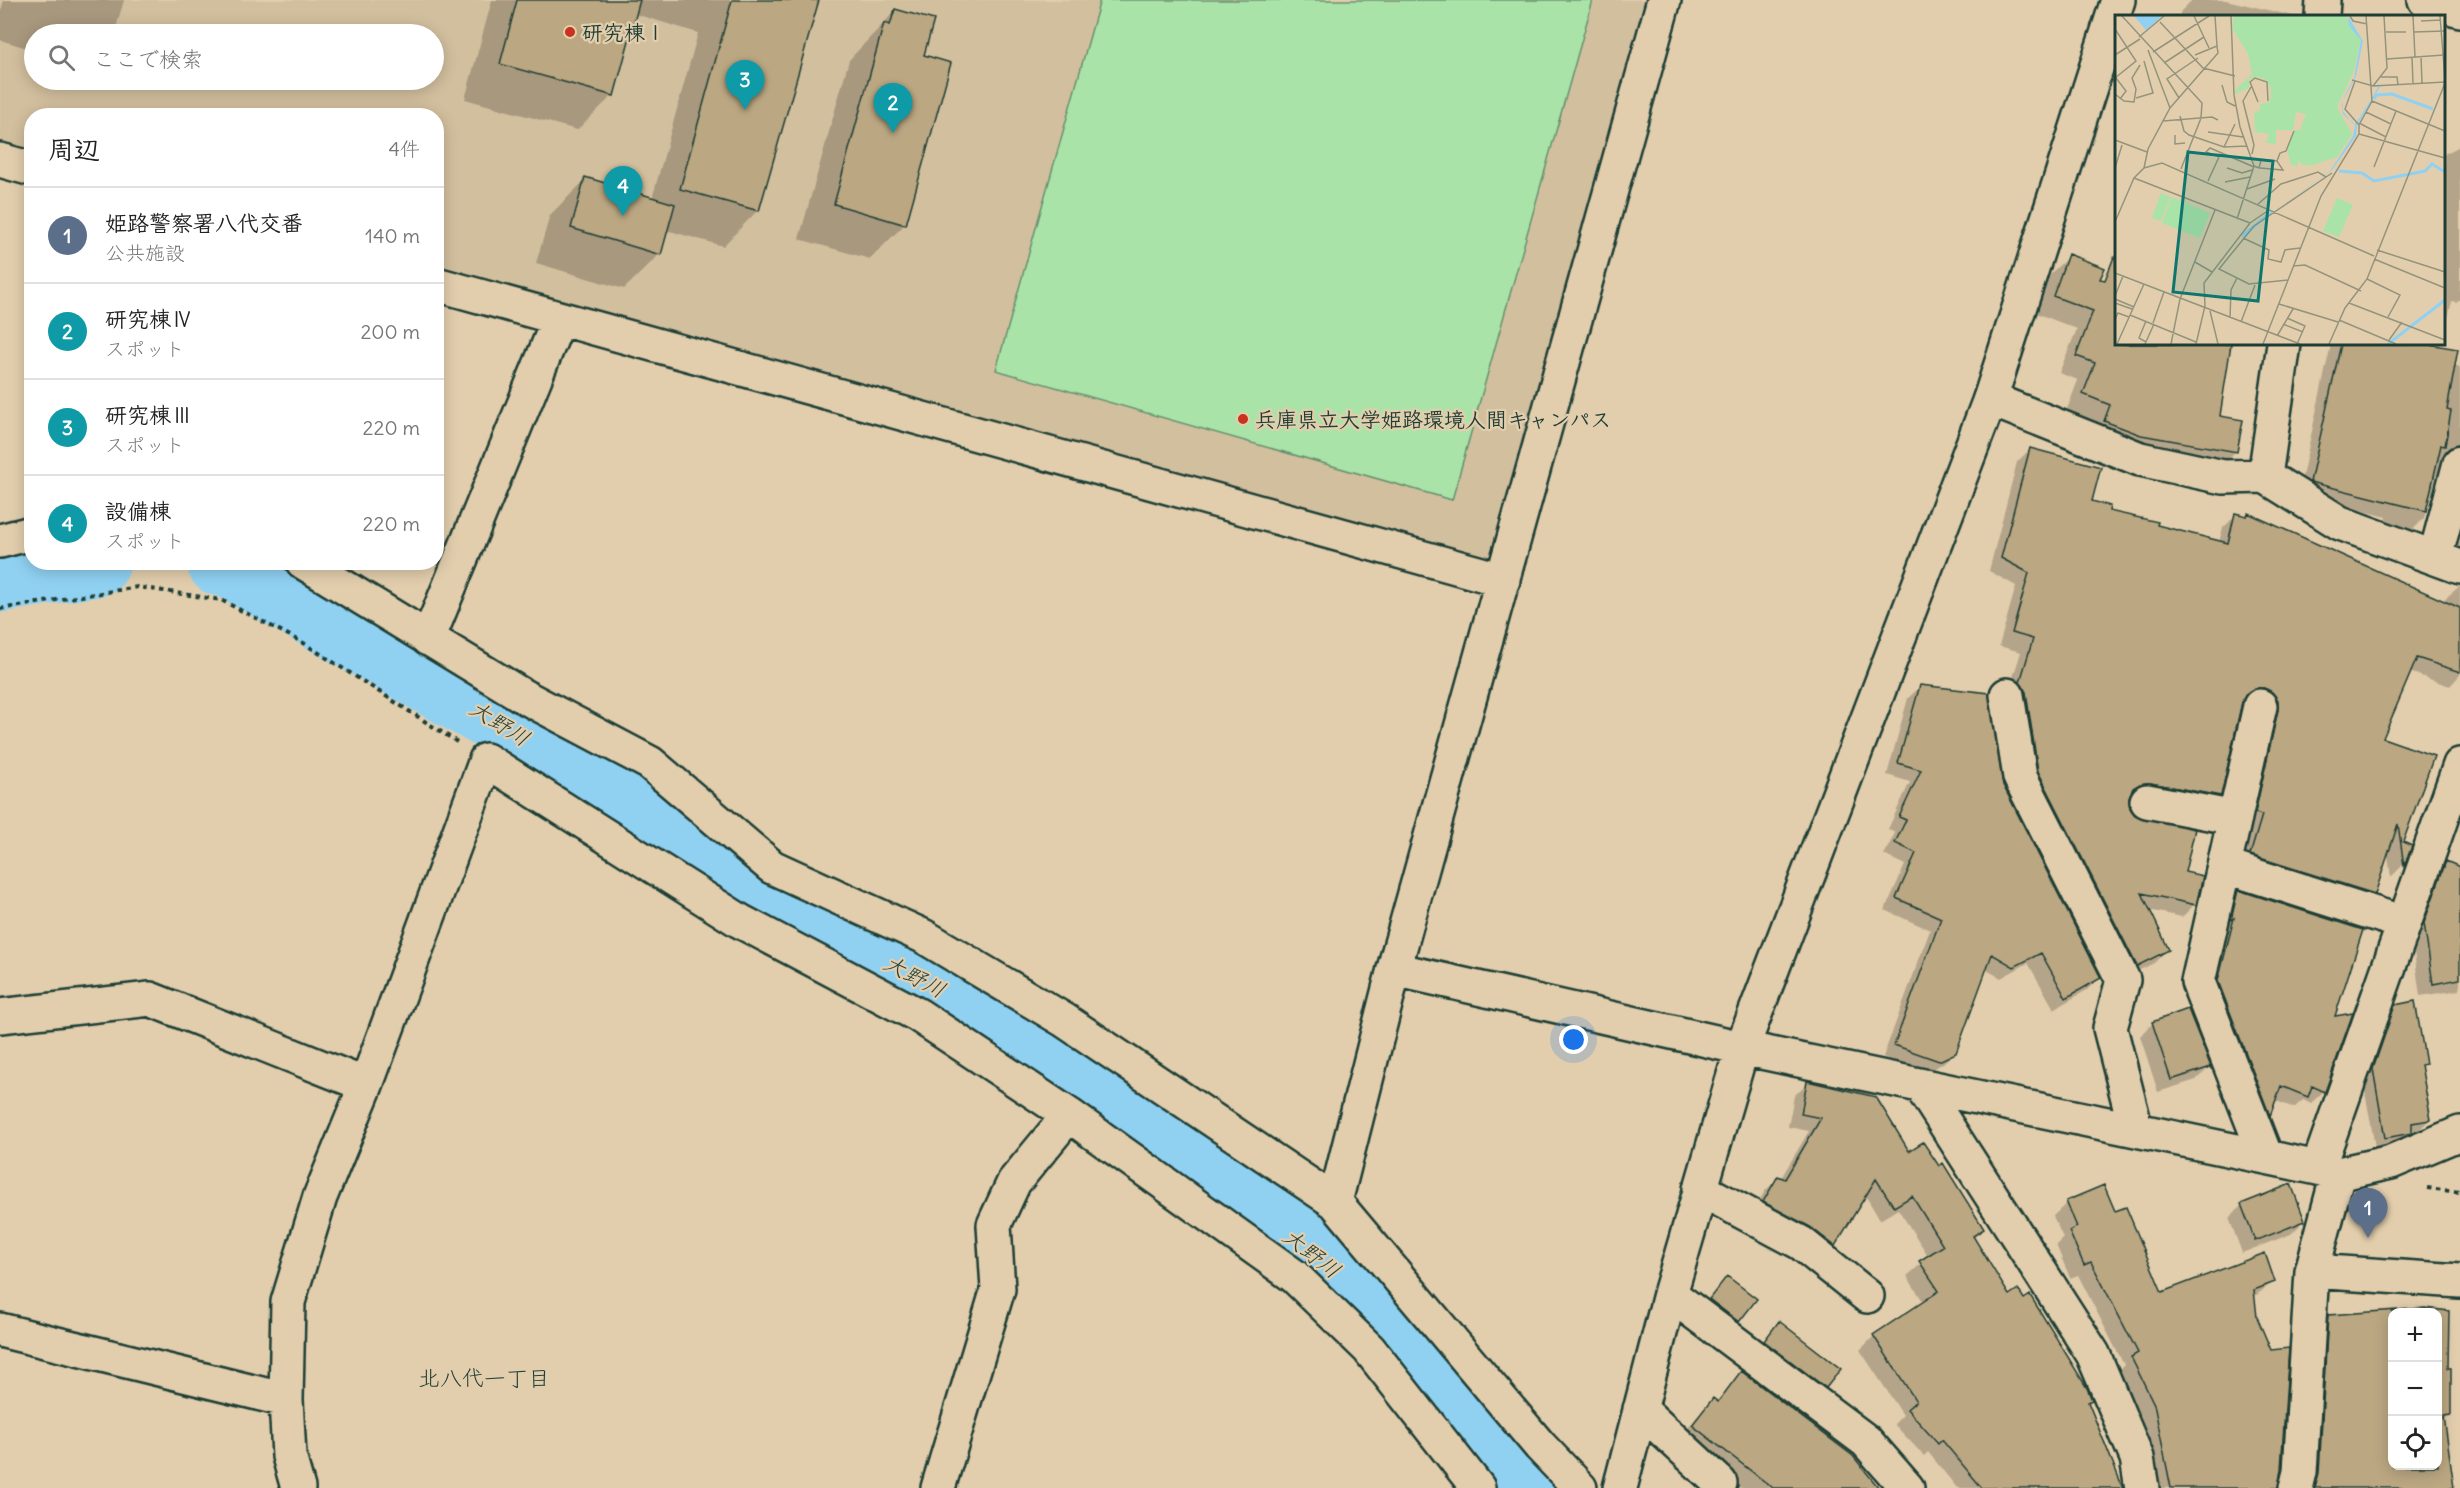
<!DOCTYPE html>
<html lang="ja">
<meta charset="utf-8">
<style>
:root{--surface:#fff;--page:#f2f2f2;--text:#222;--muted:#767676;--line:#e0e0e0;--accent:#c8321e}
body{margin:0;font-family:Delius,"Klee One",sans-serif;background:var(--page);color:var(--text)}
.controls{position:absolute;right:18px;bottom:18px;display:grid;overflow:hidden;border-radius:12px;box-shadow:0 3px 15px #0003}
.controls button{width:54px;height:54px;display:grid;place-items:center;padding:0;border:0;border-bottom:2px solid var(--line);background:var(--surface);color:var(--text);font:30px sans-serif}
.you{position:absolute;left:1574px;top:1040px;width:21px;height:21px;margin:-15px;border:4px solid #fff;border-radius:50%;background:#1a73e8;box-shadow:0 0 0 9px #1a73e833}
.badge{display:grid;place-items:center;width:39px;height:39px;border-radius:50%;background:var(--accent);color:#fff;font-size:20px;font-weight:700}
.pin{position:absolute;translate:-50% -50px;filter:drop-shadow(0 2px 3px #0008)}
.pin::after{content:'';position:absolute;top:32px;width:21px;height:18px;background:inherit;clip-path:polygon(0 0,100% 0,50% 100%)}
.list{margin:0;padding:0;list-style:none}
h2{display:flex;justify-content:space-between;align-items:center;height:78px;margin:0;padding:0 24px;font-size:26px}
h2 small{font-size:20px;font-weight:400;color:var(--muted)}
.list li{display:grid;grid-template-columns:39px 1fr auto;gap:18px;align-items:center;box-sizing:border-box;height:96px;padding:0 24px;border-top:2px solid var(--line)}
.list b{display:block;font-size:22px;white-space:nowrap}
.list p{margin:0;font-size:20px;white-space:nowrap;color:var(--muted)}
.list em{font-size:20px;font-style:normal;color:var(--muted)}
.icon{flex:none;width:33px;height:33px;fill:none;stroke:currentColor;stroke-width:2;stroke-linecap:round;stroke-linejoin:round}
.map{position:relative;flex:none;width:2460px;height:1488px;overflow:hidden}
.search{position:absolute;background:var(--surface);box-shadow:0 3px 15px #0003;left:24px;top:24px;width:420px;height:66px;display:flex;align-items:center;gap:15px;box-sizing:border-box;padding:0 21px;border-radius:33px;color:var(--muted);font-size:22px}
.panel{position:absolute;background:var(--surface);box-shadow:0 3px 15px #0003;left:24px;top:108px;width:420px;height:462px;border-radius:24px}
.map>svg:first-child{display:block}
.built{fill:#d2bf9e;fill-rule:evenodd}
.green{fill:#aae3a8;stroke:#64906e;stroke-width:1.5}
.shadow{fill:#0003;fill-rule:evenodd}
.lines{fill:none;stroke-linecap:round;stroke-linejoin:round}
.river{stroke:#90d1f2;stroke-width:69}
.building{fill:#bba782;stroke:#1f3d34;stroke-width:1.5;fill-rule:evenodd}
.street-casing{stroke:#1f3d34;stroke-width:38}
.secondary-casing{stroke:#1f3d34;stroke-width:38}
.path{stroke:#1f3d34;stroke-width:4;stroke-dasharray:4.5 4.5;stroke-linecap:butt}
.street{stroke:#e2cead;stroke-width:33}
.secondary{stroke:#e2cead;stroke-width:33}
.poi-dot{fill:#c8321e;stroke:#e2cead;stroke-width:2}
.labels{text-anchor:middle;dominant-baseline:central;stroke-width:4.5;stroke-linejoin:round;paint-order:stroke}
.poi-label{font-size:21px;font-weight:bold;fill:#1f3d34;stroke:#e2cead;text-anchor:start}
.water-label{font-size:22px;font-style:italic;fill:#25443e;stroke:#e2cead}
.neighbourhood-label{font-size:22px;fill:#1f3d34;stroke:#e2cead}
.inset-river{fill:none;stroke:#90d1f2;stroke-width:3}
.inset-road{fill:none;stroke:#94947d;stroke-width:1.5}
.view{fill:#0f766e;fill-opacity:0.15;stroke:#0f766e;stroke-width:3}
.inset-edge{fill:none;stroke:#1f3d34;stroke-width:3}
</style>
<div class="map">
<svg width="2460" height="1488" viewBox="0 0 2460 1488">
<rect width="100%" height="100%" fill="#e2cead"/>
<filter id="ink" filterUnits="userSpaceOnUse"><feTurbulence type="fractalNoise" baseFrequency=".0167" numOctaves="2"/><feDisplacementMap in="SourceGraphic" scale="12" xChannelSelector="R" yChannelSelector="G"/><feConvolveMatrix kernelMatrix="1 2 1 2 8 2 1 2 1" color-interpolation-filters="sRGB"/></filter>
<g filter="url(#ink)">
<!-- built -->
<path class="built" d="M 0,0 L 1656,0 L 1494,564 L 437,275 L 436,116 L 32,116 L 31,160 L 0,151 ZM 34,34 L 434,34 L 434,80 L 34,80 Z"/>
<!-- green -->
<path class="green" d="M 1100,0 L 1593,0 L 1452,500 L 996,370 Z"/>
<!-- shadow -->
<path class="shadow" d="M 4,0 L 124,0 L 116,28 L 110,34 L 34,34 L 34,50 L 0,40 L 0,14 Z
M 492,0 L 802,0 L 758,210 L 723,246 L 666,230 L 660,254 L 624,289 L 536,263 L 550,215 L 586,179 L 652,199 L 698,33 L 635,14 L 613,95 L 577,130 L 465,99 Z
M 2192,0 L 2226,0 L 2293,16 L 2179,16 L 2181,11 Z
M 895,11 L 922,56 L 905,224 L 870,259 L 799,239 L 849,60 Z
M 2460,146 L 2460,299 L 2456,302 L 2452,301 L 2444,335 L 2444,154 Z
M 2069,256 L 2099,279 L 2116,286 L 2116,344 L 2228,344 L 2219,417 L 2235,452 L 2218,469 L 2123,453 L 2066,412 L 2078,380 L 2059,373 L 2077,329 L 2036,313 L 2051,273 Z
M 2331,344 L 2441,344 L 2440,347 L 2453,365 L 2460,367 L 2460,463 L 2451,457 L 2443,457 L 2424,518 L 2411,532 L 2385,525 L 2387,517 L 2298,495 Z
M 2030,449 L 2090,502 L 2107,512 L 2219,542 L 2223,528 L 2236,515 L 2246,517 L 2248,514 L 2442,601 L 2460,586 L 2460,675 L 2450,686 L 2409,672 L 2381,739 L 2432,757 L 2401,843 L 2410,846 L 2403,865 L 2391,877 L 2387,851 L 2374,893 L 2361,906 L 2238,868 L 2250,828 L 2243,826 L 2250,700 L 2240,701 L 2219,795 L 2206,809 L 2136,795 L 2127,796 L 2128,808 L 2183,873 L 2195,904 L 2182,917 L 2148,910 L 2167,950 L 2154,963 L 2123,978 L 2025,785 L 2007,696 L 2021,652 L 1999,646 L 2016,586 L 1989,571 L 2017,462 Z
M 2460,503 L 2460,548 L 2450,542 Z
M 1921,686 L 2002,786 L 2099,978 L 2087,990 L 2054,1009 L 2028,963 L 2001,978 L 1985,969 L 1955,1052 L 1942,1064 L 1926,1072 L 1883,1057 L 1930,930 L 1885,910 L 1905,865 L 1884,855 L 1895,833 L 1888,829 L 1910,782 L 1887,775 L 1908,698 Z
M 2446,863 L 2460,868 L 2460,990 L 2420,996 L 2412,937 L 2433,876 Z
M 2238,892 L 2333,1018 L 2324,1091 L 2311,1103 L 2303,1100 L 2294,1108 L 2274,1100 L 2269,1115 L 2257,1126 L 2206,994 L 2226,904 Z
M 2396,1006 L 2424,1063 L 2420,1068 L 2430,1119 L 2419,1130 L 2410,1131 L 2400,1143 L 2375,1147 L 2363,1081 L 2385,1017 Z
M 2153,1023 L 2209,1067 L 2196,1080 L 2158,1092 L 2140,1036 Z
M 1808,1082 L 1908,1153 L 1982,1229 L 1973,1239 L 2009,1297 L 2087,1403 L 2117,1488 L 1957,1488 L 1928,1452 L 1924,1456 L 1894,1424 L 1903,1415 L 1860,1350 L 1874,1336 L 1924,1303 L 1907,1276 L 1929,1257 L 1898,1209 L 1880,1220 L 1865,1195 L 1834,1246 L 1821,1259 L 1751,1215 L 1765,1191 L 1779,1177 L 1781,1178 L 1809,1131 L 1788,1127 L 1794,1096 Z
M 2067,1203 L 2115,1213 L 2161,1294 L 2273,1282 L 2254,1297 L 2277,1488 L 2155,1488 L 2141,1418 L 2118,1371 L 2124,1365 L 2078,1275 L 2070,1278 L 2056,1245 L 2063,1238 L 2053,1216 Z
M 2242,1205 L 2304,1221 L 2291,1234 L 2242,1253 L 2229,1218 Z
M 1721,1284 L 1755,1299 L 1731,1327 L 1704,1306 Z
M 2425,1310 L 2448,1312 L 2446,1370 L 2449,1415 L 2443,1421 L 2453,1488 L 2307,1488 L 2317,1328 L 2329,1316 ZM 2392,1312 L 2438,1312 L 2438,1466 L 2392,1466 Z
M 1779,1323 L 1825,1387 L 1812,1400 L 1752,1355 Z
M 1742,1373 L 1876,1488 L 1740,1488 L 1679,1440 L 1699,1414 L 1713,1400 L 1716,1402 Z"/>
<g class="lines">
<!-- river -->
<path class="river" d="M 221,562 L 231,564 L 500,721 L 750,887 L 1047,1047 L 1373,1299 L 1530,1488
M 0,578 L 96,562"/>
</g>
<!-- building -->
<path class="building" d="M 517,0 L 640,0 L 614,96 L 500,64 Z
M 732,0 L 819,0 L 759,211 L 680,189 Z
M 895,9 L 934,20 L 924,55 L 951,63 L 906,225 L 834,204 L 884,23 L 890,25 Z
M 585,177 L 675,204 L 661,255 L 571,228 Z
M 2068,254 L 2105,268 L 2100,279 L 2105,280 L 2114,257 L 2116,257 L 2116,344 L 2231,344 L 2220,416 L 2243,420 L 2237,452 L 2141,435 L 2104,421 L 2110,405 L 2083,394 L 2095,363 L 2076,356 L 2093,311 L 2053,296 Z
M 2341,344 L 2429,344 L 2458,349 L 2447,410 L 2451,411 L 2445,446 L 2441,445 L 2426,511 L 2310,482 Z
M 2030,448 L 2101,467 L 2092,501 L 2110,506 L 2109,511 L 2158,522 L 2157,525 L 2228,543 L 2235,513 L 2247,516 L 2248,513 L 2460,608 L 2460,672 L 2417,658 L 2383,738 L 2434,756 L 2403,842 L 2412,846 L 2404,866 L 2398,824 L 2375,894 L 2250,855 L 2262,815 L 2255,813 L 2278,710 L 2278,700 L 2272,692 L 2264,688 L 2255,688 L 2247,693 L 2242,702 L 2221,796 L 2150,783 L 2140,784 L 2133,788 L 2129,797 L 2130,808 L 2135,815 L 2195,829 L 2185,872 L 2203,876 L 2196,905 L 2142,893 L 2169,950 L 2137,966 L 2038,771 L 2026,692 L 2020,682 L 2033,639 L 2012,633 L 2029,573 L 2001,558 Z
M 1920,685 L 1989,693 L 2003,785 L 2101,978 L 2066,998 L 2041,953 L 2014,967 L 1992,954 L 1956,1053 L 1939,1061 L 1894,1045 L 1941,918 L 1896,898 L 1916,853 L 1895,843 L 1906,820 L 1899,817 L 1921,770 L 1898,763 Z
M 2446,861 L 2460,867 L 2460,979 L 2433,984 L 2424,923 Z
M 2238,890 L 2363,930 L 2335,1016 L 2353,1013 L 2325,1092 L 2312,1086 L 2308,1097 L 2281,1086 L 2270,1116 L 2218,981 L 2234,918 L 2231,920 Z
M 2415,1001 L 2426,1064 L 2421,1065 L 2431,1120 L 2412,1123 L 2412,1133 L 2385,1138 L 2373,1069 L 2395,1005 Z
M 2188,1009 L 2211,1067 L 2171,1080 L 2152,1022 Z
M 1807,1081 L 1876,1097 L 1909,1151 L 1923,1142 L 1939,1166 L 1943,1163 L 1984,1229 L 1973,1236 L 2009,1295 L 2018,1289 L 2024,1299 L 2030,1295 L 2087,1388 L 2092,1400 L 2088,1402 L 2123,1488 L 1982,1488 L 1942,1440 L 1938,1444 L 1907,1409 L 1916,1401 L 1873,1335 L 1939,1291 L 1919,1261 L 1943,1246 L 1912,1196 L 1894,1207 L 1876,1179 L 1835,1246 L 1810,1227 L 1763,1202 L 1778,1176 L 1785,1179 L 1821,1118 L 1801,1114 Z
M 2291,1184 L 2305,1221 L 2255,1241 L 2241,1204 Z
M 2104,1185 L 2115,1211 L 2126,1207 L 2162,1292 L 2265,1253 L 2275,1282 L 2254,1290 L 2257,1317 L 2271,1350 L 2289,1348 L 2281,1469 L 2278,1488 L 2171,1488 L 2154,1404 L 2131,1357 L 2138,1353 L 2091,1262 L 2084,1265 L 2069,1231 L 2077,1227 L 2066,1201 Z
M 1727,1276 L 1757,1299 L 1739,1322 L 1709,1299 Z
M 2425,1308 L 2449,1311 L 2448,1368 L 2451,1368 L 2451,1415 L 2444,1416 L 2454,1488 L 2315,1488 L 2319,1473 L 2328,1315 ZM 2392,1312 L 2438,1312 L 2438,1466 L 2392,1466 Z
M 1779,1321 L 1841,1369 L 1826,1388 L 1764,1341 Z
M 1741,1371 L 1853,1456 L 1879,1488 L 1773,1488 L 1692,1425 L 1713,1398 L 1718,1402 Z"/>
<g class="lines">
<defs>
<path id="street" d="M 2322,16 L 2323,0
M 0,160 L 32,169
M 436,284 L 1503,580
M 2265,476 L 2284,344
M 0,541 L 32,533
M 2435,558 L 2460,463
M 303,562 L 523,696 L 650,763 L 772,867 L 923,936 L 1064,1020 L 1335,1202 L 1540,1446 L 1580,1488
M 428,639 L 559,319
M 2007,695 L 2020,777 L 2123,980 L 2110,1028 L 2136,1130
M 2260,706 L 2198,982 L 2266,1157
M 2147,801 L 2235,818
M 2224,866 L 2404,923
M 1394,969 L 1742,1048 L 2318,1168 L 2338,1174 L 2391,1162 L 2460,1133
M 0,1016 L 150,999 L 366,1085
M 1921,1086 L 2093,1354 L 2137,1458 L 2142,1488
M 2318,1168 L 2460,765
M 2338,1174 L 2312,1271 L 2460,1281
M 1700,1189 L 1801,1243 L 1867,1296
M 1335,1202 L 1394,969 L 1664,0
M 1670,1294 L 1866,1441 L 1907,1488
M 0,1330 L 286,1400
M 1640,1409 L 1720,1483
M 298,1488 L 289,1456 L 286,1400 L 288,1302 L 320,1197 L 366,1085 L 486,760 L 740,921 L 918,1015 L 1069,1115 L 1294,1276 L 1369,1349 L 1478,1488
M 938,1488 L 998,1289 L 994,1225 L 1014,1182 L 1069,1115
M 1620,1488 L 1670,1294 L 1742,1048 L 1990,399 L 2140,459 L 2223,477 L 2265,476 L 2340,523 L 2460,567
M 2296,1488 L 2300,1472 L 2312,1271"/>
<path id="secondary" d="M 2425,0 L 2460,10
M 1990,399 L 2118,0"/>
</defs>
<!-- street casing -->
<use href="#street" class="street-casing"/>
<!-- secondary casing -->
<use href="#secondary" class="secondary-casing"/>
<!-- path -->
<path class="path" d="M 0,609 L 138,587 L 221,600 L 302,642 L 457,742
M 2427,1188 L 2460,1192"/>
<!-- street -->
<use href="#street" class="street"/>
<!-- secondary -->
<use href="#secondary" class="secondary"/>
</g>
</g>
<!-- markers -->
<g class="poi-dot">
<circle cx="570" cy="32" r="6"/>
<circle cx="1243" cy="419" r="6"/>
</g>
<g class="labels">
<!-- poi labels -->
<g class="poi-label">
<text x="582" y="32">研究棟Ⅰ</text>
<text x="1255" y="419">兵庫県立大学姫路環境人間キャンパス</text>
</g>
<!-- water labels -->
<g class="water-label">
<text transform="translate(500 723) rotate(32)">大野川</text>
<text transform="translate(915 976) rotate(28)">大野川</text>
<text transform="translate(1312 1253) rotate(38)">大野川</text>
</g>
<!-- neighbourhood labels -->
<g class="neighbourhood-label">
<text x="484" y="1378">北八代一丁目</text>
</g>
</g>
<!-- overview -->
<g transform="translate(2115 15)">
<rect width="330" height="330" fill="#e2cead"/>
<path d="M 119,1 L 231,1 L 246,25 L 239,56 L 222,92 L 237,119 L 222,142 L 198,150 L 188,150 L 183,145 L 183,151 L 176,150 L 172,135 L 179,115 L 191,115 L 185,114 L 191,99 L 181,97 L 178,115 L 161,115 L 161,129 L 151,128 L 154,119 L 140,117 L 139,98 L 145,95 L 145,89 L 155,87 L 156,73 L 148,63 L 141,62 L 134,64 L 134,73 L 120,79 L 121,74 L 137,59 L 133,39 L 117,13 ZM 46,178 L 56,182 L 46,206 L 37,203 ZM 57,182 L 95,198 L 85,223 L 47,208 ZM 222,183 L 238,190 L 224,222 L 208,216 Z" fill="#aae3a8"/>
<path d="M 19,1 L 47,1 L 31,15 ZM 233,1 L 248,26 L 241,61 L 228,86 L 228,96 L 235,106 L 237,106 L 239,109 L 241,108 L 259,80 L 264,70 L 258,63 L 265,72 L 242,110 L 241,121 L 217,155 L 155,199 L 215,156 L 238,121 L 240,110 L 235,106 L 228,99 L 227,89 L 231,78 L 239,63 L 246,25 L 234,11 Z" fill="#90d1f2"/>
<path class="inset-river" d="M 259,84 L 261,80 L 277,79 L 318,94M 224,156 L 247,158 L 259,166 L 310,156 L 317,149 L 330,157M 127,221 L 158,196M 273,329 L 330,285"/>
<path class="inset-road" d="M 7,1 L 87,88 L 86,103 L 66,154M 79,1 L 94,33M 116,1 L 119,80 L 125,112 L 139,151 L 122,204M 235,1 L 238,6 L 252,9M 298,1 L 300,42M 325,1 L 330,64M 306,6 L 326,5M 45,7 L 88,53 L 120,61M 0,14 L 21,46 L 0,63M 271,17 L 291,17M 299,17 L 330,16M 24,22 L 49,1M 33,35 L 55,93M 38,37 L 94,1M 0,40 L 25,24M 80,40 L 102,31 L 100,1M 306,41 L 307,68M 297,42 L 298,69M 272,44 L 329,40M 49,48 L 89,22M 266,62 L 282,62 L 283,70M 1,63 L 11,76 L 5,84M 237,65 L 258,71 L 330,67M 240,66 L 230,94 L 244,110M 107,70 L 112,87 L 120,91M 258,71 L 272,53 L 269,1M 136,72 L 128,86 L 139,130 L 137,139M 0,79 L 9,86 L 19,87 L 21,74 L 17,63 L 25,50M 21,83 L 38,78 L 29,46M 64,83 L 52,64 L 83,43M 257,86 L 330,116M 143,87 L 135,67 L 140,63 L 152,67 L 153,86M 251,97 L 276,109M 65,101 L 69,116 L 74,120 L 109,132 L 132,131M 48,106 L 97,102 L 103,105M 244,108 L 271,122M 93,117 L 128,122M 244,119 L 330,143M 60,120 L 60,129 L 70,128M 0,125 L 32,137M 109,132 L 120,109M 104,142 L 91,137 L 95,133 L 139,152M 139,151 L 144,153 L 146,145 L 162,146 L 165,138 L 171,136 L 179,116M 259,152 L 281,96M 0,153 L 7,130M 29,153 L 33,134 L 55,93 L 103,38 L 102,31M 112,153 L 127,158 L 137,155M 145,153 L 168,155 L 162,146M 19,163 L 135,208M 93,166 L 104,142M 110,167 L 135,162M 132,174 L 160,164M 142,190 L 166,169 L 203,157 L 211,162M 0,207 L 19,163 L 29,153 L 47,148 L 259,241M 128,223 L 154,235 L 153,244 L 166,247 L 170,235 L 185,233M 262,235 L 330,257M 259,244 L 330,273M 80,247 L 97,257M 178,251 L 190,250 L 246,276M 0,258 L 185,329M 252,264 L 285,280 L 273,302M 173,265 L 134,269 L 104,254 L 139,211 L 217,158M 0,281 L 8,261M 0,284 L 19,292M 0,288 L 17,294M 234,288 L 330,325M 164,289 L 223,307M 95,296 L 103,329M 15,300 L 81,327M 115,303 L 116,275 L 122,263M 172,303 L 190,311 L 182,329M 0,304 L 3,298 L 14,302M 224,305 L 281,329M 126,307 L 140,270M 38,308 L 49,277M 168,309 L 188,317M 162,321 L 178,294M 274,325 L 287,307M 31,327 L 24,323 L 31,306M 2,329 L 29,269M 30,329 L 39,309M 56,329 L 65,284 L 100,195M 81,329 L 90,291 L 89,268 L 135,208 L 154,195M 148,329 L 206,181 L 244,119 L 244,110 L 257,86 L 251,1M 214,329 L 230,293 L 252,264 L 330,68"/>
<path class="view" d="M 73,137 L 158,146 L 143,286 L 58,277 Z"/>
<rect width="330" height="330" class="inset-edge"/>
</g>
</svg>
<div class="controls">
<button>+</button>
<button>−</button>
<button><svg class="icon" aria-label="locate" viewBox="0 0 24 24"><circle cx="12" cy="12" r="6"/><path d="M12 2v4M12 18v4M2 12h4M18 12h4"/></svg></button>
</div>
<div class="you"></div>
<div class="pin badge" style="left:2368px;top:1238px;background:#5c6f8a">1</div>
<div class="pin badge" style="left:893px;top:133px;background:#0f9aa8">2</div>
<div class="pin badge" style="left:745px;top:110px;background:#0f9aa8">3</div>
<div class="pin badge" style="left:623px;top:216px;background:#0f9aa8">4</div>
<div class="search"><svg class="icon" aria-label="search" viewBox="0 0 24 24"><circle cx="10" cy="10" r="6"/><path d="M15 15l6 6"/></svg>ここで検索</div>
<section class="panel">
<h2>周辺<small>4件</small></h2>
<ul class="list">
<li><span class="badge" style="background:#5c6f8a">1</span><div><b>姫路警察署八代交番</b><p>公共施設</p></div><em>140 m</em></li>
<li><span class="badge" style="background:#0f9aa8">2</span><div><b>研究棟Ⅳ</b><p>スポット</p></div><em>200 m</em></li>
<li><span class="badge" style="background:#0f9aa8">3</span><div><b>研究棟Ⅲ</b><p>スポット</p></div><em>220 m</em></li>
<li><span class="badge" style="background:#0f9aa8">4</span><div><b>設備棟</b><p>スポット</p></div><em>220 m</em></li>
</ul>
</section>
</div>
